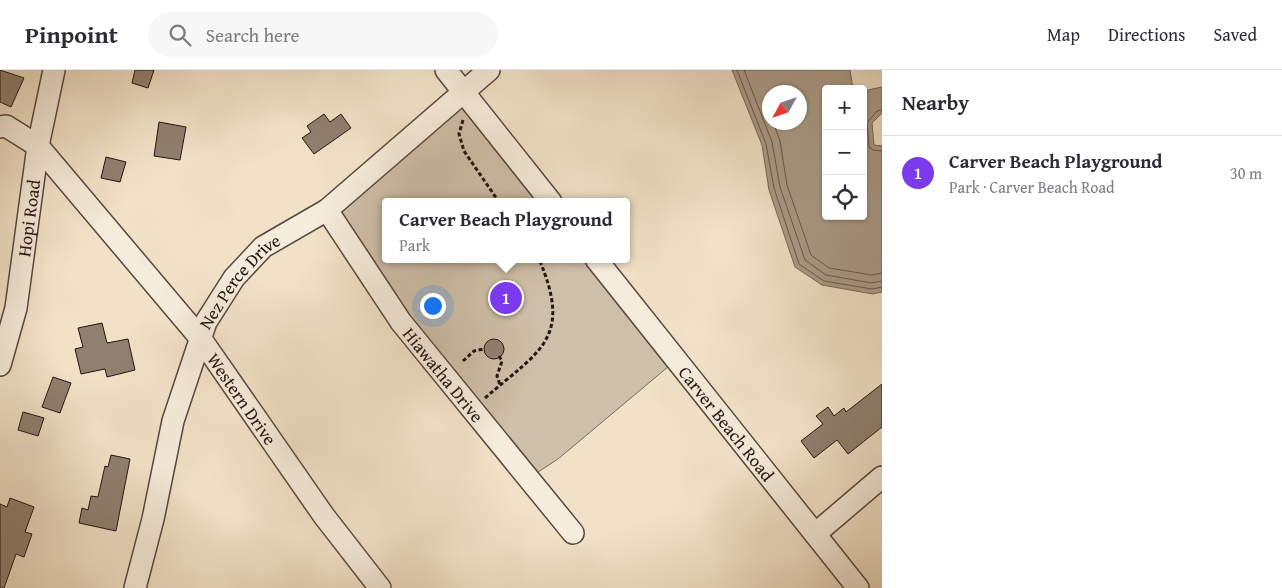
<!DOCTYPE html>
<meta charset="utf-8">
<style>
:root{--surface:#fff;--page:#f7f7f7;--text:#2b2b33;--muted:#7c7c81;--line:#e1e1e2;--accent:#7c3aed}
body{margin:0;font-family:"Gentium Book Plus",serif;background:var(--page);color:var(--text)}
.controls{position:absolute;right:15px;top:15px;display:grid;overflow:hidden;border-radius:5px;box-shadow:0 1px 4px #0004}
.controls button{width:45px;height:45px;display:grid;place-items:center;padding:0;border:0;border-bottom:1px solid var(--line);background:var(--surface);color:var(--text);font:25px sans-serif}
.compass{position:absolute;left:762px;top:15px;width:45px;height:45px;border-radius:50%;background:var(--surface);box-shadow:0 1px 4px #0004;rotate:230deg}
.you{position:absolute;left:432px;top:235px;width:18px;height:18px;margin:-12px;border:4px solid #fff;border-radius:50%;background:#1a73e8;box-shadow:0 0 0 8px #1a73e833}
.badge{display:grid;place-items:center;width:32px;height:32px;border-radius:50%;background:var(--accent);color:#fff;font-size:16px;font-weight:700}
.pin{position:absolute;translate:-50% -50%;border:2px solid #fff;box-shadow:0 1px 5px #0006}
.popup{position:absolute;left:382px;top:128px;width:248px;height:65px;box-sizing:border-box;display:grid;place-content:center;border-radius:5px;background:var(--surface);filter:drop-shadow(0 1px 4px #0005);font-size:16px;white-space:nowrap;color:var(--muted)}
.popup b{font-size:19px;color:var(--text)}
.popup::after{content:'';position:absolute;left:50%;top:100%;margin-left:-10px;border:10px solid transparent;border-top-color:var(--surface)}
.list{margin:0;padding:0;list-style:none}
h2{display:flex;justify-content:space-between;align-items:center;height:65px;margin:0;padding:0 20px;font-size:21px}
h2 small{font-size:16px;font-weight:400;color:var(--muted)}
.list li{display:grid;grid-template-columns:32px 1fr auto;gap:15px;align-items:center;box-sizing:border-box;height:75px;padding:0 20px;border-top:1px solid var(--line)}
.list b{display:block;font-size:19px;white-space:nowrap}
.list p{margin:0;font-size:16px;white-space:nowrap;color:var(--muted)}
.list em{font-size:16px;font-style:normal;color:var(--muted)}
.icon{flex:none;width:28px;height:28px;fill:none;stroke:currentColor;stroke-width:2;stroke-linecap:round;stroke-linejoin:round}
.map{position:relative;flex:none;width:882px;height:518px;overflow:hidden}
header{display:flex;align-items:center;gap:30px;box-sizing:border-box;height:70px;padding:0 25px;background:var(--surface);border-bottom:1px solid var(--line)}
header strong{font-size:24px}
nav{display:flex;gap:28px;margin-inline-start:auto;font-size:18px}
.search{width:350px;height:45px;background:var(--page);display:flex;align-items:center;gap:12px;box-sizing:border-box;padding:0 18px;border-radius:28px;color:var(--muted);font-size:19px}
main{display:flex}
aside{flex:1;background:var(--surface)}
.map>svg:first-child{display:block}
.green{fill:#cebfa8;stroke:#796a5c}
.water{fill:#ab9c88;stroke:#756658;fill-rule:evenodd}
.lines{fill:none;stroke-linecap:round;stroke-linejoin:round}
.shore{stroke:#68584c;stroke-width:1}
.building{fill:#8f806f;stroke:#24150f}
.street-casing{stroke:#57483d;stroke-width:24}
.path{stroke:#24150f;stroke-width:3;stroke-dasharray:4 2.5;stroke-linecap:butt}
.street{stroke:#f6ecdb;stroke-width:21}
.labels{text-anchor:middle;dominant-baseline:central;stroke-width:4.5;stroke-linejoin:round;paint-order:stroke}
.street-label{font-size:18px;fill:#24150f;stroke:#f6ecdb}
</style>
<header>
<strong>Pinpoint</strong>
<div class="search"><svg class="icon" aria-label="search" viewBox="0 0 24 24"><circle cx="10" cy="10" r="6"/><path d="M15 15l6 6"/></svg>Search here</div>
<nav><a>Map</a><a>Directions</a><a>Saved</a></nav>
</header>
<main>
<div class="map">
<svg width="882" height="518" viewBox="0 0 882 518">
<rect width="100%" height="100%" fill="#f1e2c7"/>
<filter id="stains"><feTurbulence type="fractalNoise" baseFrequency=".004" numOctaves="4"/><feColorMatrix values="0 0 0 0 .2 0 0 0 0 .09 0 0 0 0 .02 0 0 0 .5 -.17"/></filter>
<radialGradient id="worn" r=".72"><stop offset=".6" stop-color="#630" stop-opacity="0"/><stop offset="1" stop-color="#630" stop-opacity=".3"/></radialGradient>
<!-- green -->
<path class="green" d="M 464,22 L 550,132 L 386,132 L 386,189 L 596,189 L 675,291 L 558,389 L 529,408 L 327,140 Z"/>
<!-- water -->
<path class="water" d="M 732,0 L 850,0 L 853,19 L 826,19 L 826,146 L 863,146 L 863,21 L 882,17 L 882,43 L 872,53 L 874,75 L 882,76 L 882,222 L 873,224 L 822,215 L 795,197 L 769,120 L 762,75 ZM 769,22 L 799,22 L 799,52 L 769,52 Z"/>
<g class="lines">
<!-- shore -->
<path class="shore" d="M 737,0 L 766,74 L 774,118 L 799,194 L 824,211 L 872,219 L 882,217
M 744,0 L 772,72 L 780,117 L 805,190 L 826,205 L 872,213 L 882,211
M 882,40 L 877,41 L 867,53 L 869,77 L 873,80 L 882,81
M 773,52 L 780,71 L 787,115 L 811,185 L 829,198 L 872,205 L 882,203"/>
</g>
<!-- building -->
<path class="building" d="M 0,0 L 24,8 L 11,37 L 0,32 Z
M 135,0 L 154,0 L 148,18 L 132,13 Z
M 324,44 L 330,52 L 341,44 L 351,58 L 314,84 L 302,68 L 311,62 L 307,56 Z
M 159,52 L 186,57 L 180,90 L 154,86 Z
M 106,87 L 126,92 L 120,112 L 101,108 Z
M 102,253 L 107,273 L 128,269 L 135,300 L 107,307 L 105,299 L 81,304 L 75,279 L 83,277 L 78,258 Z
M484 279a10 10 0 1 1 20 0a10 10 0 1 1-20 0Z
M 53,307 L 71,313 L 60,343 L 42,337 Z
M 882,314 L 882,357 L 848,384 L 837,370 L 814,388 L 801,371 L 823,354 L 816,346 L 828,337 L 834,346 L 844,338 L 846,342 Z
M 23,342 L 44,348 L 38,366 L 18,360 Z
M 111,385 L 130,389 L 116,461 L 79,453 L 82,438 L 88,440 L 91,426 L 98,427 L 105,396 L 108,397 Z
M 10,428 L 34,437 L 25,462 L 32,464 L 24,487 L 16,484 L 4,518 L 0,518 L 0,434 L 7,437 Z"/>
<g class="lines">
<defs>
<g id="street">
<path d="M 446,0 L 551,132"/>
<path id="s1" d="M 0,57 L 6,56 L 38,76 L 201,269 L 324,446 L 380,518"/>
<path id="s2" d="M 327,140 L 401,252 L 573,463"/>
<path id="s3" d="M 596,189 L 858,518"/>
<path id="s4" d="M 0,295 L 16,238 L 38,76 L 54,0"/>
<path d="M 815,464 L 882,407"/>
<path id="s5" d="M 135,518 L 153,449 L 173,351 L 206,252 L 234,208 L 263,177 L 327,140 L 489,0"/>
</g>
</defs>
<!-- street casing -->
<use href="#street" class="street-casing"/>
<!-- path -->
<path class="path" d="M 463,50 L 459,64 L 464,81 L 499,132
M 499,286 L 502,291 L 497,306 L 500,315
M 463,291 L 474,281 L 484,279
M 485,328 C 540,280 573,269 539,189"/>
<!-- street -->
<use href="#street" class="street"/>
</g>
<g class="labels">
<!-- street labels -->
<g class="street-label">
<text stroke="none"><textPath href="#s4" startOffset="150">Hopi Road</textPath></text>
<text stroke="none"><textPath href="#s5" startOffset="329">Nez Perce Drive</textPath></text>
<text stroke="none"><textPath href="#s2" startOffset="202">Hiawatha Drive</textPath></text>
<text stroke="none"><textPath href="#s1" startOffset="369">Western Drive</textPath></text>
<text stroke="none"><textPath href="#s3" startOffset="210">Carver Beach Road</textPath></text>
</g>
</g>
<rect width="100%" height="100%" filter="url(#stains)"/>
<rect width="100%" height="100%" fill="url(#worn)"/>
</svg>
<div class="controls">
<button>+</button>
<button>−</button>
<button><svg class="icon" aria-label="locate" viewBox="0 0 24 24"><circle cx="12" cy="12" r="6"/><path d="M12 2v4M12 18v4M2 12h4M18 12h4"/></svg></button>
</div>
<svg class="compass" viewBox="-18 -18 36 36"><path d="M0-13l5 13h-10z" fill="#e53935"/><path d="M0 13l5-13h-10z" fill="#7c7c81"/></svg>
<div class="you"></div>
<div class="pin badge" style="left:506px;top:228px">1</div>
<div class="popup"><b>Carver Beach Playground</b>Park</div>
</div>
<aside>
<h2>Nearby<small></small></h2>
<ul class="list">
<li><span class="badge">1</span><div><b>Carver Beach Playground</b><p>Park · Carver Beach Road</p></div><em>30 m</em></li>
</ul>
</aside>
</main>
